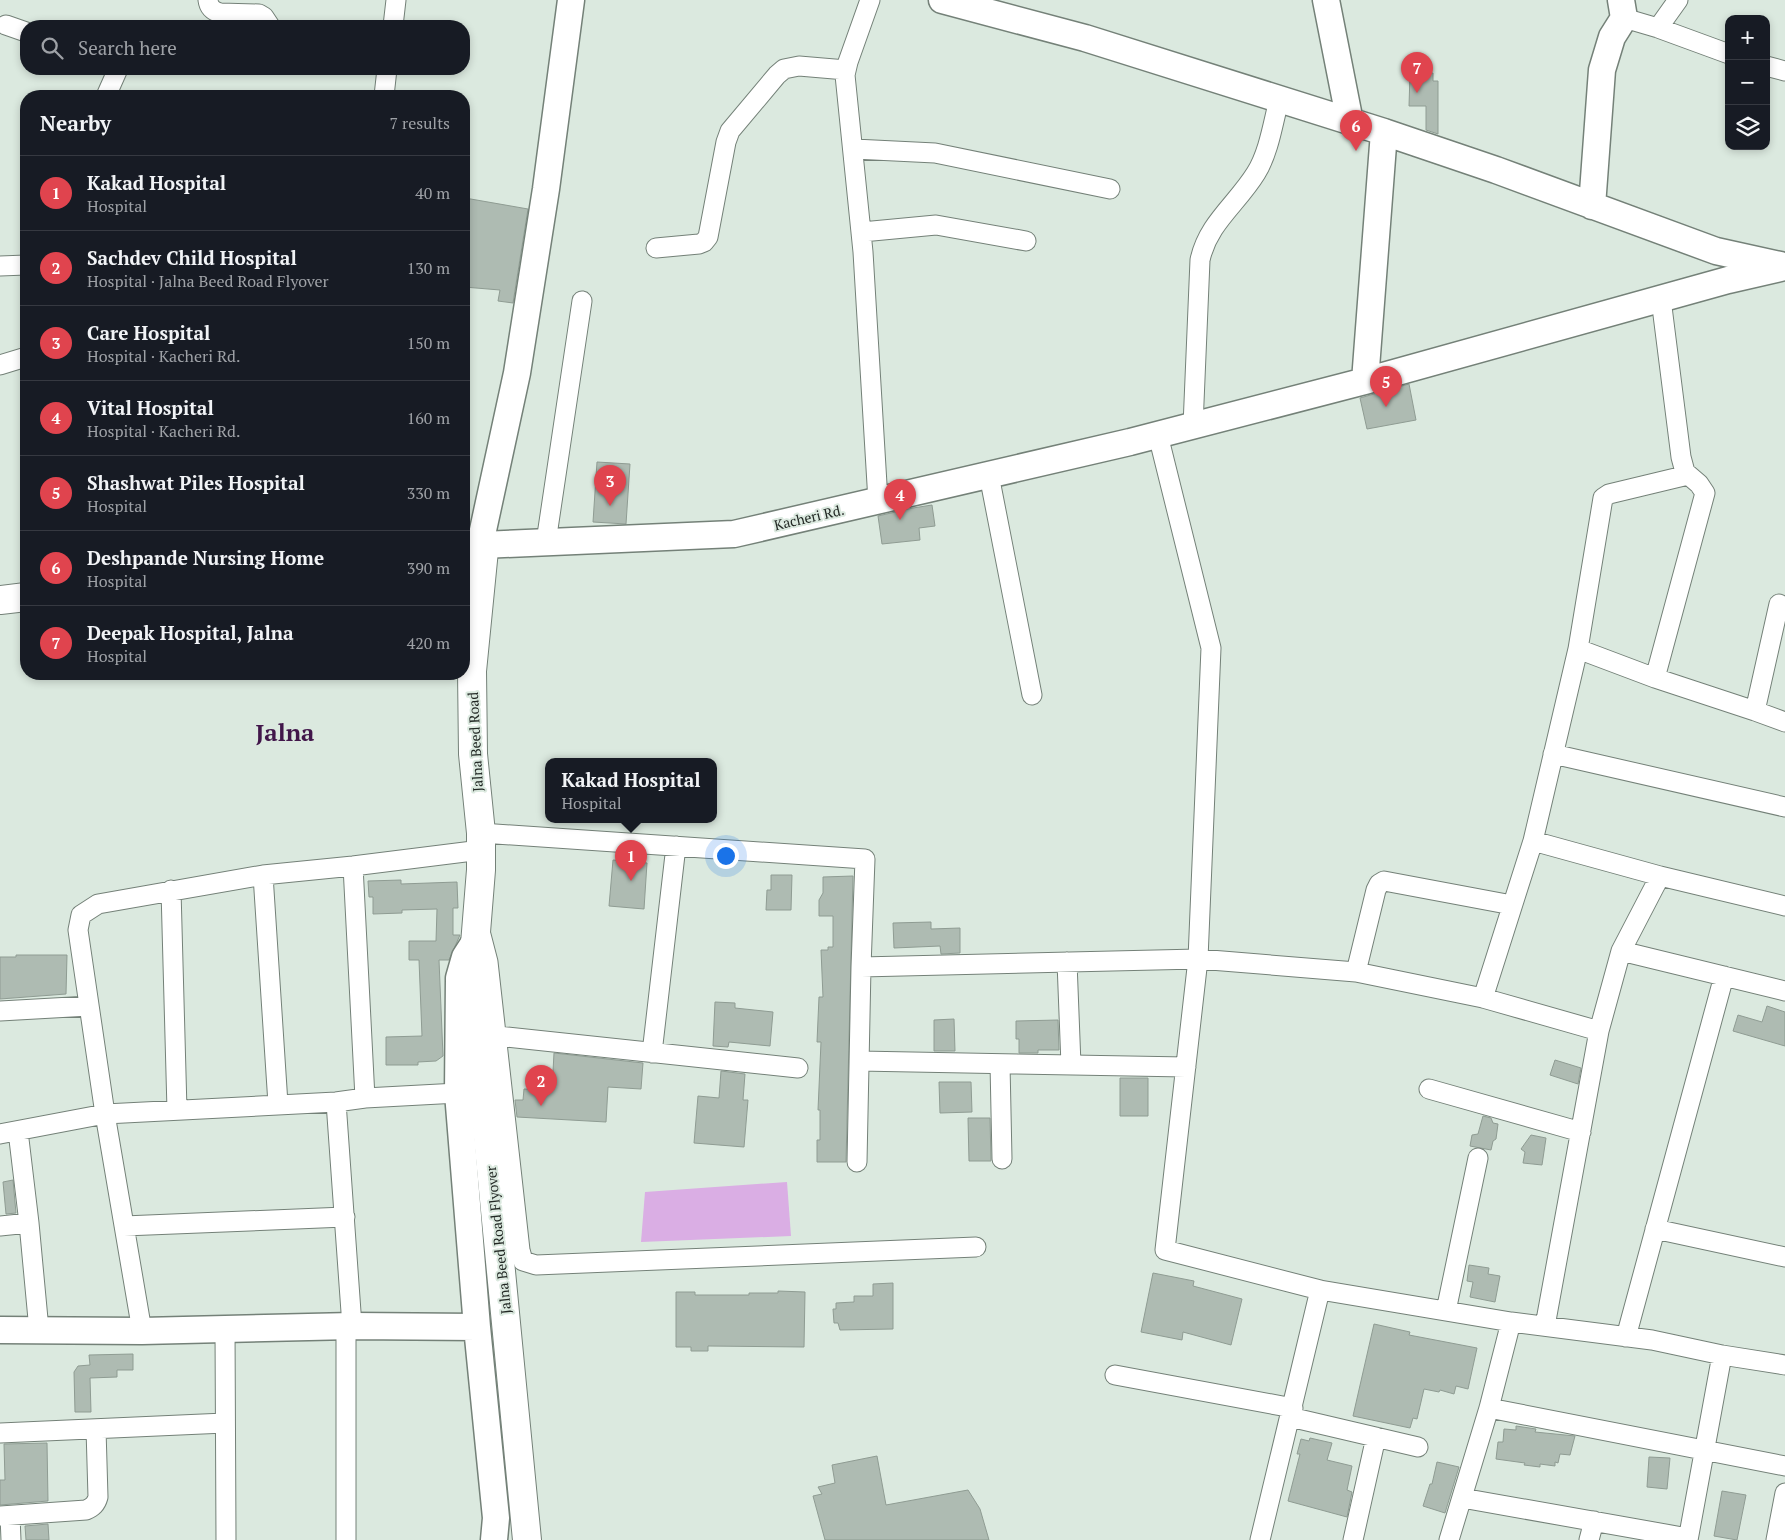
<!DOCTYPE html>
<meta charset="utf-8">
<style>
:root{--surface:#171b24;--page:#20242c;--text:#f1f3f6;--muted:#9ea1a6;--line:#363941;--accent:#c099cb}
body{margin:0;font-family:"PT Serif",serif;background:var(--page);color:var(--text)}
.controls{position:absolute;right:15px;top:15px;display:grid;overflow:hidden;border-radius:10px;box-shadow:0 2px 8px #0003}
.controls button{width:45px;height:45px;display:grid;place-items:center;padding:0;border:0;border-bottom:1px solid var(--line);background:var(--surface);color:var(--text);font:25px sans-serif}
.you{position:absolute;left:725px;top:855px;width:18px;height:18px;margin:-12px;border:4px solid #fff;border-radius:50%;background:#1a73e8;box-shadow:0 0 0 8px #1a73e833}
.badge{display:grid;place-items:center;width:32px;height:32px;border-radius:50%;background:var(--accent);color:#fff;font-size:16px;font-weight:700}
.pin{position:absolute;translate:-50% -41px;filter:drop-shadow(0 1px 2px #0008)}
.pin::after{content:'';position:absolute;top:26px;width:18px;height:15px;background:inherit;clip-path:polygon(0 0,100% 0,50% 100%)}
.popup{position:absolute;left:545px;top:758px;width:172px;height:65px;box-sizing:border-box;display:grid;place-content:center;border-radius:10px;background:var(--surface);filter:drop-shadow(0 1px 4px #0005);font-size:16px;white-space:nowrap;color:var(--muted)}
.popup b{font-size:19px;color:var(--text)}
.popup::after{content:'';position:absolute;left:50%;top:100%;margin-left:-10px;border:10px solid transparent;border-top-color:var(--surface)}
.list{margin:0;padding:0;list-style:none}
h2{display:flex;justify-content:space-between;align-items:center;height:65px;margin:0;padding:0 20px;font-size:21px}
h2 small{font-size:16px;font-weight:400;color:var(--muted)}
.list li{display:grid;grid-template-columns:32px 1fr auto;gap:15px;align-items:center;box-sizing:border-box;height:75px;padding:0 20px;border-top:1px solid var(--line)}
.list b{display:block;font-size:19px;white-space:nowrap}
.list p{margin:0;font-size:16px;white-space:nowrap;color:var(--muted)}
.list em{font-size:16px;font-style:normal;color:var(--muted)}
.icon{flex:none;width:28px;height:28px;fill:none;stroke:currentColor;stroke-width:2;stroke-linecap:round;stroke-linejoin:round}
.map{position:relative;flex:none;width:1785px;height:1540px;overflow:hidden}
.search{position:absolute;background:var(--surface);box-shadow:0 2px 8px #0003;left:20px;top:20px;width:450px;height:55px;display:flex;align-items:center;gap:12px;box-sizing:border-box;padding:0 18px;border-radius:20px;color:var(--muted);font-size:19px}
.panel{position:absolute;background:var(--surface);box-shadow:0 2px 8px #0003;left:20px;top:90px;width:450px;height:590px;border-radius:20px}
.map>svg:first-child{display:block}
.green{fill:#daaee4}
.building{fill:#aebbb2;stroke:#8f9c93}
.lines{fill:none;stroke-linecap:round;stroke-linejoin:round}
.street-casing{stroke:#748178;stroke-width:21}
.secondary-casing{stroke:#748178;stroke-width:29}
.primary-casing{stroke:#748178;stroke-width:30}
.street{stroke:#fff;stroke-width:19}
.secondary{stroke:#fff;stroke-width:26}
.primary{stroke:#fff;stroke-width:28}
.labels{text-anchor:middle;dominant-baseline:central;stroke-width:4;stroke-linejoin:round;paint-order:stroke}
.street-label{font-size:14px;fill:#222824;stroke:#dbe9df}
.town-label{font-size:24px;font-weight:bold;fill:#41164a;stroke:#dbe9df}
</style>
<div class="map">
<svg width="1785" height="1540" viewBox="0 0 1785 1540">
<rect width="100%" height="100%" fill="#dbe9df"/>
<!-- green -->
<path class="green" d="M 787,1182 L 791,1236 L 641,1242 L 645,1192 Z"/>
<!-- building -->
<path class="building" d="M 1433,73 L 1433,81 L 1438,81 L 1438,134 L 1426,130 L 1426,106 L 1409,106 L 1410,74 Z
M 465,198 L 528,209 L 513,303 L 498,301 L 500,290 L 464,287 Z
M 1409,384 L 1416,420 L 1367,429 L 1360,398 Z
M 597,462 L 630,464 L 626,524 L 593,522 Z
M 932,505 L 935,526 L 919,528 L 920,540 L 882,544 L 878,516 L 913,508 Z
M 613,860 L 647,863 L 644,909 L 609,906 Z
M 771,875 L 792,875 L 791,910 L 766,910 L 767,890 L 771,890 Z
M 853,876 L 846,1162 L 817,1162 L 817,1140 L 820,1140 L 820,1110 L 818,1110 L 821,1042 L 817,1042 L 819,997 L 823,997 L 821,950 L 828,950 L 828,947 L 833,947 L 833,916 L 819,916 L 819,900 L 823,893 L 823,877 Z
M 401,880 L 401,884 L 457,882 L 458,908 L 453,908 L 453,935 L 460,935 L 449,960 L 439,960 L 443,1056 L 436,1061 L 418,1062 L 418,1065 L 386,1065 L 386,1037 L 422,1036 L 419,960 L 409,960 L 409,941 L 436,941 L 437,909 L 402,910 L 402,913 L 373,914 L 373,897 L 369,897 L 368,881 Z
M 931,922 L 931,929 L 960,928 L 960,953 L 941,954 L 940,946 L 894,948 L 893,923 Z
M 16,955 L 67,955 L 66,994 L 0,999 L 0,957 L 16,957 Z
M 715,1002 L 735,1003 L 735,1008 L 773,1012 L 770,1046 L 729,1042 L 728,1047 L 713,1046 Z
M 1767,1006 L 1785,1012 L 1785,1046 L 1733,1031 L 1738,1015 L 1762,1022 Z
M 954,1019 L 955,1051 L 934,1051 L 934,1020 Z
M 1058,1020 L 1059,1050 L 1038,1050 L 1038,1053 L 1019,1053 L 1019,1039 L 1016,1039 L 1016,1021 Z
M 554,1053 L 643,1063 L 641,1089 L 608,1087 L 606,1122 L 517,1117 L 515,1100 L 523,1100 L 524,1089 L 552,1090 Z
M 1555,1060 L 1581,1068 L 1578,1084 L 1550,1075 Z
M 721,1071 L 745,1074 L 743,1100 L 748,1100 L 744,1147 L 694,1143 L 698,1096 L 719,1098 Z
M 1120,1078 L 1148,1078 L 1148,1116 L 1120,1116 Z
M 939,1082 L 971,1082 L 972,1112 L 940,1113 Z
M 1483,1116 L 1491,1118 L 1493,1123 L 1498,1124 L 1496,1139 L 1493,1141 L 1491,1150 L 1470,1146 L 1472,1135 L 1478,1134 Z
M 968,1118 L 990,1118 L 991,1161 L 969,1161 Z
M 1531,1135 L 1546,1138 L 1542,1165 L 1523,1163 L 1525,1152 L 1521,1149 Z
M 13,1180 L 16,1213 L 6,1214 L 3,1182 Z
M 1469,1265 L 1489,1268 L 1488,1274 L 1500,1276 L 1495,1302 L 1470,1297 L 1473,1282 L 1467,1281 Z
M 1153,1273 L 1194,1281 L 1193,1286 L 1242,1299 L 1231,1345 L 1183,1332 L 1182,1340 L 1141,1332 Z
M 893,1283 L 893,1329 L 840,1330 L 838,1323 L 834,1323 L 833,1309 L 836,1309 L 836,1303 L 854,1302 L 854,1296 L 873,1296 L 873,1284 Z
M 778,1291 L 805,1292 L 804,1347 L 708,1346 L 708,1351 L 691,1351 L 691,1347 L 676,1347 L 676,1292 L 695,1292 L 695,1295 L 749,1295 L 749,1293 L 778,1293 Z
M 1374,1324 L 1410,1332 L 1409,1335 L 1477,1348 L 1468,1389 L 1456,1386 L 1454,1394 L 1440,1390 L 1439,1392 L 1424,1389 L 1417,1419 L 1413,1418 L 1410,1428 L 1353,1416 Z
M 133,1354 L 133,1370 L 117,1370 L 117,1377 L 90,1378 L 91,1412 L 75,1412 L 74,1372 L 78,1366 L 90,1365 L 89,1355 Z
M 1516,1426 L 1536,1429 L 1535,1432 L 1575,1436 L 1570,1455 L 1560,1454 L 1558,1463 L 1555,1462 L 1555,1466 L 1540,1464 L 1540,1467 L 1524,1465 L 1525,1463 L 1496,1459 L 1498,1442 L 1503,1442 L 1504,1429 L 1516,1430 Z
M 1310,1438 L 1332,1443 L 1327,1460 L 1352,1466 L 1347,1490 L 1352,1492 L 1347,1517 L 1288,1501 L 1300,1454 L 1297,1454 L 1301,1439 L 1309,1441 Z
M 47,1443 L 48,1501 L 0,1505 L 0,1480 L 5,1480 L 4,1444 Z
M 877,1456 L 886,1505 L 968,1490 L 980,1509 L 989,1540 L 825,1540 L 813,1496 L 822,1494 L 818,1487 L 835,1483 L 832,1465 Z
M 1649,1457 L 1670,1458 L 1667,1489 L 1647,1487 Z
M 1437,1462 L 1459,1467 L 1445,1513 L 1423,1506 L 1430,1484 L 1432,1484 Z
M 1722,1491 L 1746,1495 L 1737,1540 L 1714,1536 Z
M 48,1524 L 49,1540 L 26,1540 L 25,1526 Z"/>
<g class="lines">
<defs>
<path id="street" d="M 208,0 C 209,8 213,11 220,13 L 259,14 L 264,17 L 270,26
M 870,0 L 848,62 L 845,75 L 863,252 L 878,501
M 1624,18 L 1658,28 L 1729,54
M 6,25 L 26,32
M 393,26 L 396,0
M 1658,28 L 1678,0
M 1766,66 L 1785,71
M 106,96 L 118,69
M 384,96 L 387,69
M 854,149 L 935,153 L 1110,189
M 862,232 L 936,225 L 1026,241
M 656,248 L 699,244 L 704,242 L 708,237 L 726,142 L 730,131 L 777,75 L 784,69 L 799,66 L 846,70
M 0,266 L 26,265
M 0,365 L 26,357
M 1193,426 L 1200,260 C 1208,223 1237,204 1256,173 C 1269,152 1273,123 1279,100
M 1158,435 L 1211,648 L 1198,959 L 1165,1250 L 1320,1290
M 989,475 L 1032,695
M 546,542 L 582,301
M 1578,649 L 1603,498 L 1609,494 L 1688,475
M 1655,678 L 1705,493 L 1699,484 L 1685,472 L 1681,457 L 1661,299
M 1755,711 L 1779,604
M 1553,754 L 1785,807
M 481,833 L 865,859 L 861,967 L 1198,959 L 1356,972 L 1483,998 L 1599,1031
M 353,866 L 365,1098
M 263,875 L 278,1104
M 1660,876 L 1533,841 L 1578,649 L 1655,678 L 1755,711 L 1785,722
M 171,890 L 177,1110
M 481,935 L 488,962 L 520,1250 L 523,1261 L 536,1265 L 976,1247
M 1621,951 L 1785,991
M 1067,962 L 1071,1065
M 1356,972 L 1376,890 L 1379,884 L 1384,881 L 1512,905
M 1483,998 L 1533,841
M 0,1011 L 89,1006
M 497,1036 L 798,1068
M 652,1053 L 676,846
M 859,1061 L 1186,1067
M 1000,1064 L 1002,1159
M 1429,1089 L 1581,1132
M 336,1102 L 352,1326
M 18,1131 L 29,1223 L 39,1330
M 0,1134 L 105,1114 L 336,1102 L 365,1098 L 458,1093
M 857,1162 L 861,967
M 0,1226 L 29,1223
M 124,1226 L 345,1217
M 1655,1229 L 1785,1257
M 1446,1311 L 1478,1158
M 346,1326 L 346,1540
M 1545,1326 L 1599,1031 L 1621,951 L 1660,876 L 1785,906
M 225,1328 L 226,1540
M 142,1331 L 105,1114 L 78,930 L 81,915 L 98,904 L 263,875 L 353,866 L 481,850
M 1626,1337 L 1724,976
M 1115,1375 L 1293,1408
M 1489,1408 L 1785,1466
M 1290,1417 L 1418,1447
M 0,1433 L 225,1423
M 1462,1498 L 1688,1538
M 0,1516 L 86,1510 C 93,1507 96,1504 98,1497 L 96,1429
M 10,1516 L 11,1540
M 1260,1540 L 1320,1290 L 1511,1322 L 1652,1340 L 1722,1355 L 1785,1365
M 1353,1540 L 1376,1437
M 1449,1540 L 1489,1408 L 1511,1322
M 1589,1540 L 1594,1521
M 1688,1540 L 1722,1355
M 1776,1540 L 1785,1493"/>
<path id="secondary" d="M 942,0 L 1085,38 L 1384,132 L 1496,170 L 1716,251 L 1780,265
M 1326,0 L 1350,122
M 1592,206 L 1602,70 L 1612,37 L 1624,18 L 1621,0
M 1365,381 L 1384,132
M 480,544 L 517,373 L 546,189 L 571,0
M 482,545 L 734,534 L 1130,442 L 1365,381 L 1728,280 L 1785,267
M 474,943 L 465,957 L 459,978 L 458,1093 L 477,1327
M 0,1330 L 142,1331 L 352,1326 L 477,1327 L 496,1518 L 494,1540"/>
<path id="primary" d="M 464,545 L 480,544 L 482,545 L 484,550 L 472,671 L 473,754 L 481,833 L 481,870 L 473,969 L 478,1034 L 527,1540
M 0,600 L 26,597"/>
</defs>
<!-- street casing -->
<use href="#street" class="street-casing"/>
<!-- secondary casing -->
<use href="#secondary" class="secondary-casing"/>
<!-- primary casing -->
<use href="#primary" class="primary-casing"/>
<!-- street -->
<use href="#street" class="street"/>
<!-- secondary -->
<use href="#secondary" class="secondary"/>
<!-- primary -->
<use href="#primary" class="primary"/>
</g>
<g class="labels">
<!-- street labels -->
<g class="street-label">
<text transform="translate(809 517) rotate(-13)">Kacheri Rd.</text>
<text transform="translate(475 742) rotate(-93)">Jalna Beed Road</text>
<text transform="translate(498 1240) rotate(-96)">Jalna Beed Road Flyover</text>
</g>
<!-- town labels -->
<g class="town-label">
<text x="285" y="732">Jalna</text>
</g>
</g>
</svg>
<div class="controls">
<button>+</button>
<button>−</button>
<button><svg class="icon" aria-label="layers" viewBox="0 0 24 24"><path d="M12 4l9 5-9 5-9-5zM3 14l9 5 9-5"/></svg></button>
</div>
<div class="you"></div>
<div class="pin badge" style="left:631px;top:881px;background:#e0444e">1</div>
<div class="popup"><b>Kakad Hospital</b>Hospital</div>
<div class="pin badge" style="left:541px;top:1106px;background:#e0444e">2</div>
<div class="pin badge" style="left:610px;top:506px;background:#e0444e">3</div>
<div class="pin badge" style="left:900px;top:520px;background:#e0444e">4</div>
<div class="pin badge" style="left:1386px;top:407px;background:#e0444e">5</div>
<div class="pin badge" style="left:1356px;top:151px;background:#e0444e">6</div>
<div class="pin badge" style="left:1417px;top:93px;background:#e0444e">7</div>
<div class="search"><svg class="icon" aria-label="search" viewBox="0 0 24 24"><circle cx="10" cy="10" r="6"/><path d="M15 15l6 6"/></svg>Search here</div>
<section class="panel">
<h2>Nearby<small>7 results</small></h2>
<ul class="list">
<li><span class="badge" style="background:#e0444e">1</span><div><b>Kakad Hospital</b><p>Hospital</p></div><em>40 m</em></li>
<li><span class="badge" style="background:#e0444e">2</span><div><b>Sachdev Child Hospital</b><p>Hospital · Jalna Beed Road Flyover</p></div><em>130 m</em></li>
<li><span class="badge" style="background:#e0444e">3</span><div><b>Care Hospital</b><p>Hospital · Kacheri Rd.</p></div><em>150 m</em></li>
<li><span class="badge" style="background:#e0444e">4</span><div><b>Vital Hospital</b><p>Hospital · Kacheri Rd.</p></div><em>160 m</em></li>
<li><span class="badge" style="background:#e0444e">5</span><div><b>Shashwat Piles Hospital</b><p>Hospital</p></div><em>330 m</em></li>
<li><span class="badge" style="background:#e0444e">6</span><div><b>Deshpande Nursing Home</b><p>Hospital</p></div><em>390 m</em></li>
<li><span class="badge" style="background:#e0444e">7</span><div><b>Deepak Hospital, Jalna</b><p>Hospital</p></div><em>420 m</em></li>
</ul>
</section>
</div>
